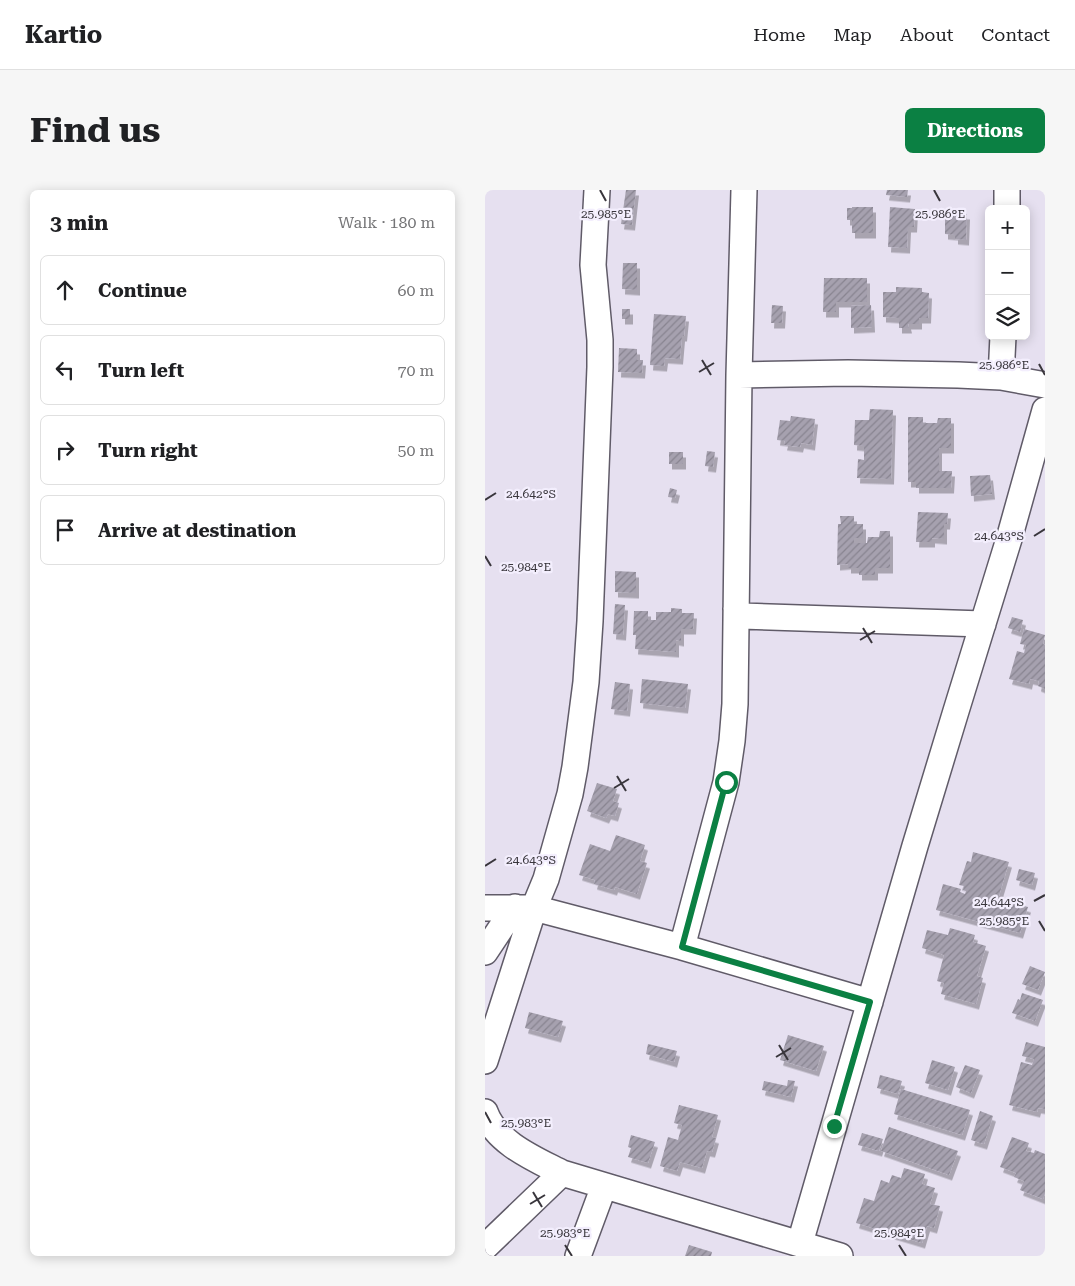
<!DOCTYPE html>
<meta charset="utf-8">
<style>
:root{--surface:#fff;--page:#f6f6f6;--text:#202124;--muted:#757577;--line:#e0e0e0;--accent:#0b8043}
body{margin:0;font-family:"Roboto Serif",serif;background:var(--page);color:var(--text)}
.controls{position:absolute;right:15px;top:15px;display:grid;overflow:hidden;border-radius:8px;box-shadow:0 2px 12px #0003}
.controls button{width:45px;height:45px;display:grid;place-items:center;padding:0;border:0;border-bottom:1px solid var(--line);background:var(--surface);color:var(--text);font:25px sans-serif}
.stop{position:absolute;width:15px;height:15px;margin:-11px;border:4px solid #0b8043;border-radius:50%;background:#fff}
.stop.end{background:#0b8043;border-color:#fff;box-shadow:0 1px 5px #0008}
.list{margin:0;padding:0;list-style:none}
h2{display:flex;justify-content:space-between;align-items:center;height:65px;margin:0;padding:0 20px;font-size:21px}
h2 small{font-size:16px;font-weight:400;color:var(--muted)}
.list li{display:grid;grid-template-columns:32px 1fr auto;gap:15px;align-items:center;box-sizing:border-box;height:70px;margin:0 10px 10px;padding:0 10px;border:1px solid var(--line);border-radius:8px}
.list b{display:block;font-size:19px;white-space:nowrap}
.list em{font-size:16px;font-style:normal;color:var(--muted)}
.icon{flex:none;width:28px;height:28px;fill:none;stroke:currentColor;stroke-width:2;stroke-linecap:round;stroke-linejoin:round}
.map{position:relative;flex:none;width:560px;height:1066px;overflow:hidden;border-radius:8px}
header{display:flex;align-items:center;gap:30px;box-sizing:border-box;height:70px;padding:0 25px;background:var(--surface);border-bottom:1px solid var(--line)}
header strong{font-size:24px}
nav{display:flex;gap:28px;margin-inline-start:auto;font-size:18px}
.intro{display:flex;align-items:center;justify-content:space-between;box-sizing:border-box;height:120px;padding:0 30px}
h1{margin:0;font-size:35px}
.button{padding:12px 22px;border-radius:8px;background:var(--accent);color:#fff;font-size:18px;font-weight:700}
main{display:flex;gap:30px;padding:0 30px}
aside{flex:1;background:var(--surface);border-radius:8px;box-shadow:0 2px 12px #0003}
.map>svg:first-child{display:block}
.building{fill:url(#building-hatch);filter:url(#shadow)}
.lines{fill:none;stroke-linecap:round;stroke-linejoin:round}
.minor-casing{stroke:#605b68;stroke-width:28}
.minor{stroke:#fff;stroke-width:25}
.route{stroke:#0b8043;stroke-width:6}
.ticks{fill:none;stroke:#39363c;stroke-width:2}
.ticks-label{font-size:12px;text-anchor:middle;fill:#39363c;stroke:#f3eefd;stroke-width:4.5;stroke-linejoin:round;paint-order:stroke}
</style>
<header>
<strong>Kartio</strong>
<nav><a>Home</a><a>Map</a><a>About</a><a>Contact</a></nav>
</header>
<div class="intro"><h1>Find us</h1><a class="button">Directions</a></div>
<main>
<aside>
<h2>3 min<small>Walk · 180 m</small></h2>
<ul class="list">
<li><svg class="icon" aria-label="ahead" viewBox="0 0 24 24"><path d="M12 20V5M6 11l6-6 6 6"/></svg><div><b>Continue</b></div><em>60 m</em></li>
<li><svg class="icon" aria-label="left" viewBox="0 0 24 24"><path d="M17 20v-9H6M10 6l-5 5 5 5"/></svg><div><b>Turn left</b></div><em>70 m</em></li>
<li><svg class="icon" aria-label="right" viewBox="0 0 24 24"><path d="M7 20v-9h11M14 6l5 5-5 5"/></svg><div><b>Turn right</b></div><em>50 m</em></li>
<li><svg class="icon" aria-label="arrive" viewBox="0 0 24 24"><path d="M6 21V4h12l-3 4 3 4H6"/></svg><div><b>Arrive at destination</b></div></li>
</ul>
</aside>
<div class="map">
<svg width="560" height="1066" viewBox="0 0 560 1066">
<defs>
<pattern id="building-hatch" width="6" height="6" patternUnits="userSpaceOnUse" patternTransform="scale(1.25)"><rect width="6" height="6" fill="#a6a1af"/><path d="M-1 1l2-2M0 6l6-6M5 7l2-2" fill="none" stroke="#888490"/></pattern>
<filter id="shadow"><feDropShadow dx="3" dy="5.5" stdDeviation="0" flood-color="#0004"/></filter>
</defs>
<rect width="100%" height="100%" fill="#e6e0f0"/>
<!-- building -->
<path class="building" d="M 141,0 L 151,0 L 147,35 L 136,34 Z
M 402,0 L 423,0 L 422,7 L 401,5 Z
M 367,17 L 388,17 L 388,43 L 367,43 L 367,30 L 362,30 L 362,18 L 367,18 Z
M 405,17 L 430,19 L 429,37 L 423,37 L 422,58 L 403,57 Z
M 467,23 L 482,24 L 481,50 L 470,49 L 470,45 L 460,44 L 460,29 L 467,29 Z
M 138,73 L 152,73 L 152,100 L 137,99 Z
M 339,88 L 382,88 L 382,112 L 351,112 L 351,122 L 338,122 Z
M 411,97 L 437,98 L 437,102 L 444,103 L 443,128 L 434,128 L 434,134 L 423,134 L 424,138 L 414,138 L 414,128 L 398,127 L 398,102 L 411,102 Z
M 287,115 L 298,116 L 297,133 L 286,133 Z
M 386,115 L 387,137 L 366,138 L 366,116 Z
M 137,119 L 145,119 L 145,129 L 137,129 Z
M 169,124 L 201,126 L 199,146 L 197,146 L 195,169 L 180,168 L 179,176 L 165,175 Z
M 134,158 L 152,159 L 152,170 L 158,170 L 157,183 L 133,182 Z
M 385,219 L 408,220 L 406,289 L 372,288 L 373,269 L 379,270 L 379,256 L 369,255 L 370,230 L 384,230 Z
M 306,226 L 330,229 L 327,255 L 316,253 L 315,257 L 299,255 L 300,251 L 292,250 L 295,230 L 305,231 Z
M 423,227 L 438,227 L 438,233 L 452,233 L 453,228 L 466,228 L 466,258 L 454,258 L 454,281 L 467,281 L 466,298 L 431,298 L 431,292 L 423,292 Z
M 222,261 L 230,262 L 228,277 L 220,276 Z
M 184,262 L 198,262 L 198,274 L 184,274 Z
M 505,285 L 507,304 L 486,306 L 485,286 Z
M 185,298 L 192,300 L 190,308 L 183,307 Z
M 433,322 L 463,323 L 462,334 L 459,334 L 459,349 L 447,348 L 447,352 L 431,352 Z
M 355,326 L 369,326 L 369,334 L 378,334 L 378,348 L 369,348 L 369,353 L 382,353 L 383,347 L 394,347 L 395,341 L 405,341 L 405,378 L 390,378 L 390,385 L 374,385 L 374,378 L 363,378 L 363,374 L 352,375 L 353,334 L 356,334 Z
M 130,381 L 151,382 L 151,403 L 130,402 Z
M 130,414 L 140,415 L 138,445 L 128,444 Z
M 186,418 L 197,419 L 197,423 L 209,423 L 208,439 L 196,439 L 196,451 L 191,450 L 191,462 L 150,459 L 151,445 L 148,445 L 149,421 L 163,421 L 163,430 L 171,430 L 171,422 L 186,422 Z
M 527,427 L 538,430 L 535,442 L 523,438 Z
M 539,439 L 560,445 L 558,454 L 560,455 L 560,499 L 553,496 L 554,491 L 545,489 L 544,494 L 524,489 L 532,461 L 539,463 L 541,455 L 535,454 Z
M 157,489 L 203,494 L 200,518 L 155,513 Z
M 130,492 L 145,494 L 142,521 L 126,519 Z
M 112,593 L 132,599 L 128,611 L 134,613 L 130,626 L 123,624 L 121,628 L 102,621 Z
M 131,645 L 160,655 L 155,671 L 162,673 L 152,704 L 130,697 L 129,700 L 109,694 L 110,690 L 94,685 L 105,654 L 125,661 Z
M 488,662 L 524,672 L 513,709 L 543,717 L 535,743 L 451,720 L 458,694 L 476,699 L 475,702 L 480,704 L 481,701 L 478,700 L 479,696 L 474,695 L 482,671 L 486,672 Z
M 534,679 L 550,683 L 547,695 L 531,690 Z
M 465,738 L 490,745 L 488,752 L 501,756 L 492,786 L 498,788 L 491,814 L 456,804 L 459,793 L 452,791 L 459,765 L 437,758 L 442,740 L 463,745 Z
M 545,776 L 560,782 L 553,800 L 537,794 Z
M 537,803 L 558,810 L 550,831 L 527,823 L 533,809 L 535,810 Z
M 44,822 L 78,831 L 73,847 L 40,838 Z
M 303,845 L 339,856 L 331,881 L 295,870 Z
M 541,852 L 560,857 L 560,919 L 553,918 L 552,922 L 524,915 L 536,872 L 547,875 L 549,869 L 537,866 Z
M 163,854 L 192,861 L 189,872 L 161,864 Z
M 447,870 L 470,877 L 463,900 L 440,893 Z
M 480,875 L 495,880 L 486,903 L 471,897 Z
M 395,885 L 417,891 L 413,904 L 392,898 Z
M 303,890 L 310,891 L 306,907 L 277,900 L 279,891 L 302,896 Z
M 416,899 L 485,920 L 477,945 L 409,924 Z
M 194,915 L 233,925 L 227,947 L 231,948 L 227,962 L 222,961 L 217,978 L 195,972 L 192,981 L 175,976 L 183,947 L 193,950 L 197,935 L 189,933 Z
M 495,921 L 508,926 L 499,954 L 486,950 Z
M 404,937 L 473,961 L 464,985 L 396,961 Z
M 377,943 L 398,949 L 394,961 L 373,955 Z
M 146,945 L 170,952 L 163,973 L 143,967 L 146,958 L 143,957 Z
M 527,947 L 544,953 L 541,961 L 549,963 L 550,960 L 560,964 L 560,1003 L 558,1009 L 535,1000 L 539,991 L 529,987 L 531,983 L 515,977 Z
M 419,978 L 440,984 L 437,994 L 450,998 L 445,1014 L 455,1016 L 449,1038 L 442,1036 L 437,1053 L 371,1033 L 379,1008 L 389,1011 L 396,990 L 404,993 L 407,985 L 416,988 Z
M 204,1055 L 227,1062 L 226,1066 L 200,1066 Z"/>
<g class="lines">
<defs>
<path id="minor" d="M 522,0 L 522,19
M 254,185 L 363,183 L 473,185 L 516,187 L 560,195
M 516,187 L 518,146
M 251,419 L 257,426 L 498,434
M 0,718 L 49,718 L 197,757 L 385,812
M 197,757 L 241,592 L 247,551 L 250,514 L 254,185 L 259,0
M 0,762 L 30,717
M 0,871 L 49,718 L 61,689 L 85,604 L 90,577 L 101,492 L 105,431 L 115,177 L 115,150 L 108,75 L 112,0
M 0,922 C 11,953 50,969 77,983 L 355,1066
M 315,1053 L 430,656 L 471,521 L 524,349 L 560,220
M 0,1057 L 77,983
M 93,1066 L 119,996"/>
</defs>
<!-- minor casing -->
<use href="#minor" class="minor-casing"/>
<!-- minor -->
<use href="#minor" class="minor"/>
</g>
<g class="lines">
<!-- route -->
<path class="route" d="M 241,592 L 197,757 L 385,812 L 349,936"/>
</g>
<!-- ticks -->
<path class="ticks" d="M 115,0 L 121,11M 449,0 L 455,11M 217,170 L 226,185M 554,174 L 560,185M 214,182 L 229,173M 0,310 L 11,303M 549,346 L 560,339M 0,366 L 6,376M 378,438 L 387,453M 375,450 L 390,441M 132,586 L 141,601M 129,598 L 144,589M 0,676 L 11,669M 549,711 L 560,705M 554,731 L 560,741M 294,855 L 303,870M 291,867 L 306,858M 0,922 L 6,933M 48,1002 L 57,1017M 45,1014 L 60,1005M 80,1055 L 87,1066M 414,1055 L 421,1066"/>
<g class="ticks-label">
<text x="455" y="28">25.986°E</text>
<text x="121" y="28">25.985°E</text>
<text x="519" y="179">25.986°E</text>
<text x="46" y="308">24.642°S</text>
<text x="514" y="350">24.643°S</text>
<text x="41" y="381">25.984°E</text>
<text x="46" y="674">24.643°S</text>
<text x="514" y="716">24.644°S</text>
<text x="519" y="735">25.985°E</text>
<text x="41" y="937">25.983°E</text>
<text x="80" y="1047">25.983°E</text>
<text x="414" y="1047">25.984°E</text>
</g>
</svg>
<div class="controls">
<button>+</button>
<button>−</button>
<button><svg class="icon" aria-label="layers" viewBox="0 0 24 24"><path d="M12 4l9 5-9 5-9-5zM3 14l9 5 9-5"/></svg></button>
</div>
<div class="stop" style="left:241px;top:592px"></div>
<div class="stop end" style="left:349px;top:936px"></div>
</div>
</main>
